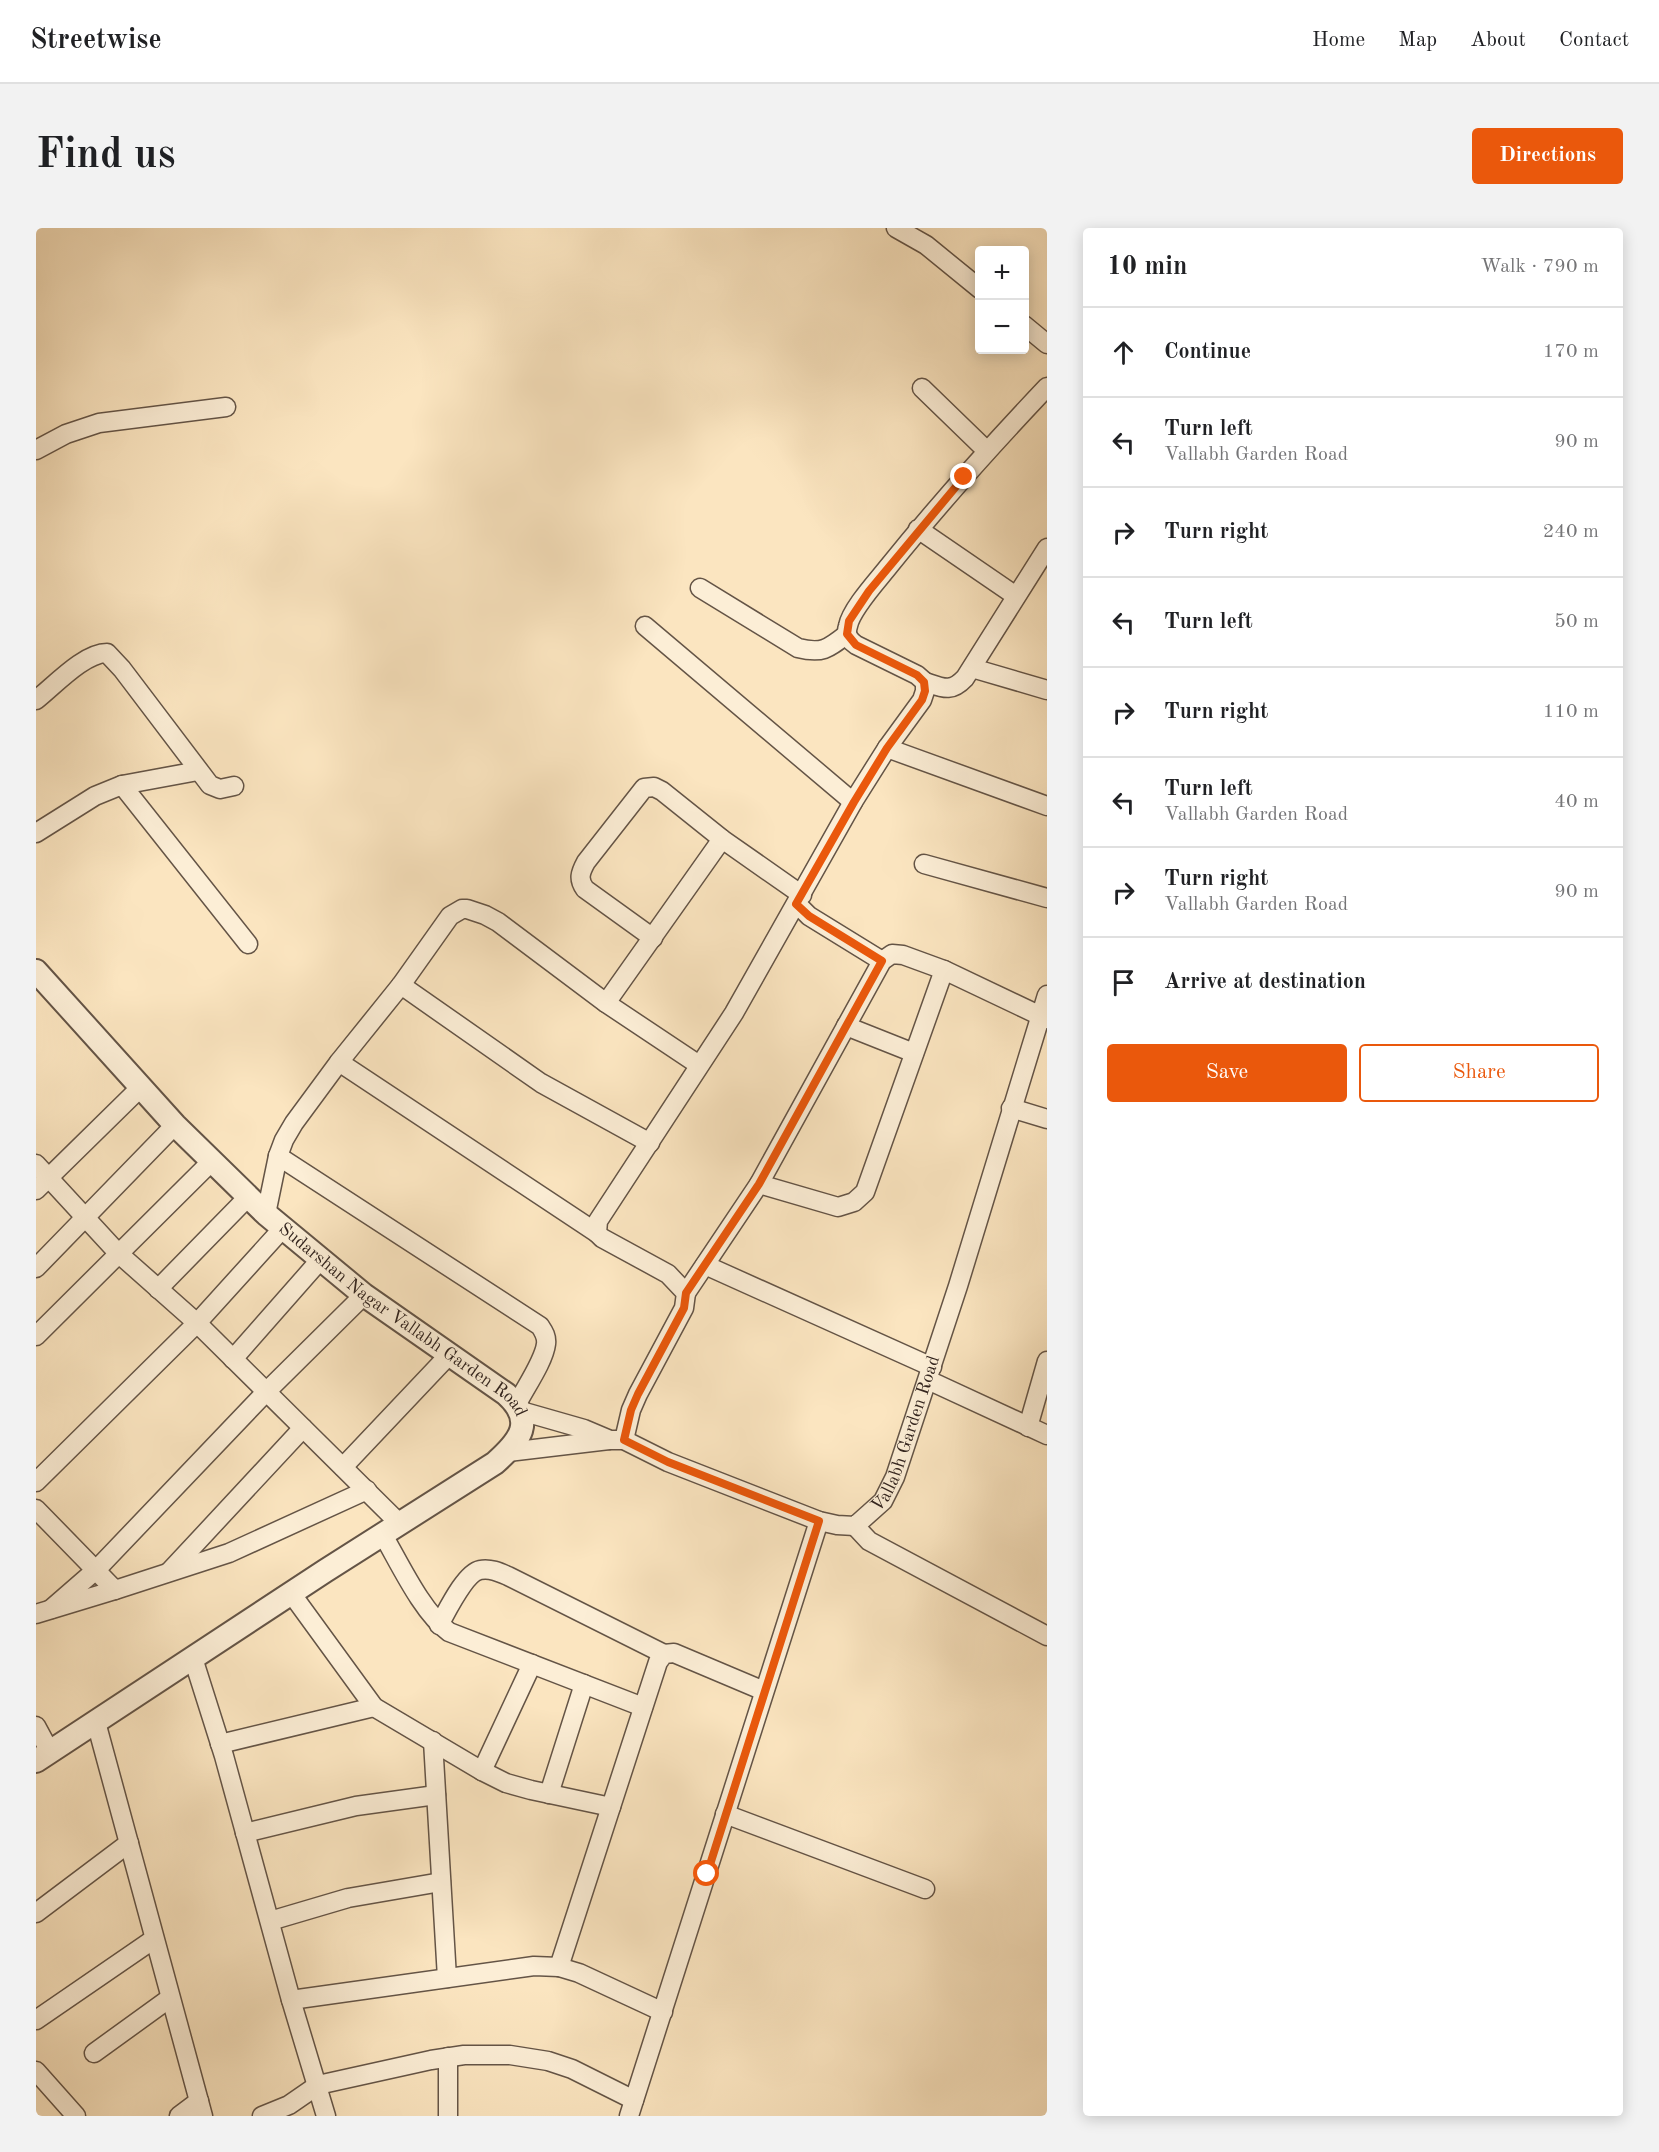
<!DOCTYPE html>
<meta charset="utf-8">
<style>
:root{--surface:#fff;--page:#f2f2f2;--text:#202124;--muted:#757577;--line:#e0e0e0;--accent:#ea580c}
body{margin:0;font-family:"Old Standard TT",serif;background:var(--page);color:var(--text)}
.controls{position:absolute;right:18px;top:18px;display:grid;overflow:hidden;border-radius:6px;box-shadow:0 3px 15px #0003}
.controls button{width:54px;height:54px;display:grid;place-items:center;padding:0;border:0;border-bottom:2px solid var(--line);background:var(--surface);color:var(--text);font:30px sans-serif}
.stop{position:absolute;width:18px;height:18px;margin:-14px;border:4px solid #ea580c;border-radius:50%;background:#fff}
.stop.end{background:#ea580c;border-color:#fff;box-shadow:0 2px 6px #0008}
.list{margin:0;padding:0;list-style:none}
h2{display:flex;justify-content:space-between;align-items:center;height:78px;margin:0;padding:0 24px;font-size:26px}
h2 small{font-size:20px;font-weight:400;color:var(--muted)}
.list li{display:grid;grid-template-columns:39px 1fr auto;gap:18px;align-items:center;box-sizing:border-box;height:90px;padding:0 24px;border-top:2px solid var(--line)}
.list b{display:block;font-size:22px;white-space:nowrap}
.list p{margin:0;font-size:20px;white-space:nowrap;color:var(--muted)}
.list em{font-size:20px;font-style:normal;color:var(--muted)}
.actions{display:flex;gap:12px;padding:18px 24px}
.actions a{flex:1;padding:14px 0;border:2px solid var(--accent);border-radius:6px;text-align:center;font-size:21px;color:var(--accent)}
.actions .main{background:var(--accent);color:#fff}
.icon{flex:none;width:33px;height:33px;fill:none;stroke:currentColor;stroke-width:2;stroke-linecap:round;stroke-linejoin:round}
.map{position:relative;flex:none;width:1011px;height:1888px;overflow:hidden;border-radius:6px}
header{display:flex;align-items:center;gap:36px;box-sizing:border-box;height:84px;padding:0 30px;background:var(--surface);border-bottom:2px solid var(--line)}
header strong{font-size:28px}
nav{display:flex;gap:33px;margin-inline-start:auto;font-size:21px}
.intro{display:flex;align-items:center;justify-content:space-between;box-sizing:border-box;height:144px;padding:0 36px}
h1{margin:0;font-size:42px}
.button{padding:15px 27px;border-radius:6px;background:var(--accent);color:#fff;font-size:21px;font-weight:700}
main{display:flex;gap:36px;padding:0 36px}
aside{flex:1;background:var(--surface);border-radius:6px;box-shadow:0 3px 15px #0003}
.map>svg:first-child{display:block}
.lines{fill:none;stroke-linecap:round;stroke-linejoin:round}
.minor-casing{stroke:#645446;stroke-width:21}
.tertiary-casing{stroke:#645446;stroke-width:26}
.minor{stroke:#fceed6;stroke-width:18}
.tertiary{stroke:#fceed6;stroke-width:22}
.route{stroke:#ea580c;stroke-width:8}
.labels{text-anchor:middle;dominant-baseline:central;stroke-width:4.5;stroke-linejoin:round;paint-order:stroke}
.street-label{font-size:18px;fill:#31231e;stroke:#fceed6}
</style>
<header>
<strong>Streetwise</strong>
<nav><a>Home</a><a>Map</a><a>About</a><a>Contact</a></nav>
</header>
<div class="intro"><h1>Find us</h1><a class="button">Directions</a></div>
<main>
<div class="map">
<svg width="1011" height="1888" viewBox="0 0 1011 1888">
<rect width="100%" height="100%" fill="#fbe5c0"/>
<filter id="stains"><feTurbulence type="fractalNoise" baseFrequency=".00333" numOctaves="4"/><feColorMatrix values="0 0 0 0 .2 0 0 0 0 .09 0 0 0 0 .02 0 0 0 .5 -.17"/></filter>
<radialGradient id="worn" r=".72"><stop offset=".6" stop-color="#630" stop-opacity="0"/><stop offset="1" stop-color="#630" stop-opacity=".3"/></radialGradient>
<g class="lines">
<defs>
<g id="minor">
<path d="M 860,0 L 890,17 L 944,61"/>
<path d="M 988,97 L 1011,116"/>
<path d="M 886,160 L 951,223"/>
<path d="M 0,222 L 30,206 L 63,195 L 190,179"/>
<path d="M 882,301 L 980,368"/>
<path d="M 664,360 L 762,420 C 786,426 792,421 811,406"/>
<path d="M 609,398 L 817,574"/>
<path d="M 936,440 L 1011,462"/>
<path d="M 889,454 C 907,460 915,465 929,450 L 1011,320"/>
<path d="M 0,472 C 19,457 48,425 71,425 L 86,441 L 174,557 L 184,561 L 198,558"/>
<path d="M 851,520 L 1011,578"/>
<path d="M 86,557 L 212,716"/>
<path d="M 0,605 L 59,568 L 86,557 L 162,543"/>
<path d="M 888,636 L 1011,670"/>
<path d="M 761,676 L 773,688 L 846,733"/>
<path d="M 617,710 L 549,661 C 542,651 544,645 550,634 L 608,560 L 618,559 L 626,563 L 686,611 L 766,667"/>
<path d="M 365,757 L 505,855 L 614,915"/>
<path d="M 570,775 L 686,611"/>
<path d="M 810,798 L 878,825"/>
<path d="M 303,834 L 561,1005"/>
<path d="M 975,880 L 1011,891"/>
<path d="M 242,928 L 504,1098 C 508,1104 511,1109 510,1116 C 508,1133 489,1160 481,1176"/>
<path d="M 0,936 L 82,1025 L 161,1095 L 364,1296"/>
<path d="M 723,956 L 846,733 L 856,726 L 867,727 L 908,742 L 1011,791"/>
<path d="M 0,962 L 104,860"/>
<path d="M 230,986 L 242,928 L 248,912 L 258,895 L 303,834 L 365,757 L 414,688 L 426,681 L 431,681 L 449,687 L 462,694 L 570,775 L 663,837"/>
<path d="M 669,1037 L 896,1139"/>
<path d="M 0,1040 L 139,897"/>
<path d="M 122,1061 L 212,969"/>
<path d="M 650,1065 L 723,956 L 802,979 L 818,974 L 829,964 L 908,742"/>
<path d="M 0,1108 L 176,933"/>
<path d="M 197,1131 L 285,1031"/>
<path d="M 892,1152 L 1011,1207"/>
<path id="s1" d="M 485,1183 L 548,1201 L 574,1212 L 588,1212 L 632,1234 L 783,1293 L 801,1297 L 819,1298 L 847,1273 L 859,1249 L 922,1058 L 1011,767"/>
<path d="M 992,1199 L 1011,1133"/>
<path d="M 588,1212 L 595,1182 L 602,1166 L 648,1080 L 650,1065 L 632,1046 L 566,1010 L 561,1005 L 562,993 L 698,785 L 817,574 L 851,520 L 886,472 L 889,463 L 889,454 L 881,447 L 820,417 C 813,412 809,407 812,398 C 815,381 842,352 853,338 C 903,276 956,217 1011,159"/>
<path d="M 472,1224 L 573,1212"/>
<path d="M 307,1239 L 413,1127"/>
<path d="M 0,1254 L 161,1095 L 247,1000"/>
<path d="M 0,1281 L 79,1362 L 193,1325 L 331,1262"/>
<path d="M 819,1298 L 833,1313 L 1011,1408"/>
<path d="M 347,1307 C 364,1336 386,1384 413,1404 L 607,1479"/>
<path d="M 134,1343 L 267,1200"/>
<path d="M 255,1365 L 338,1479 L 446,1543 L 470,1555 L 495,1562 L 575,1579"/>
<path d="M 15,1381 L 61,1341 L 230,1164 L 328,1067"/>
<path d="M 0,1386 L 79,1362"/>
<path d="M 403,1397 C 411,1383 429,1345 444,1342 C 454,1340 463,1344 472,1348 L 628,1426"/>
<path d="M 157,1430 L 188,1528 L 255,1772 L 290,1888"/>
<path d="M 60,1494 L 167,1888"/>
<path d="M 0,1498 L 14,1524"/>
<path d="M 397,1513 L 411,1750"/>
<path d="M 184,1516 L 338,1479"/>
<path d="M 446,1543 L 496,1436"/>
<path d="M 513,1566 L 548,1456"/>
<path d="M 689,1586 L 889,1661"/>
<path d="M 209,1605 L 320,1578 L 400,1567"/>
<path d="M 0,1685 L 93,1615"/>
<path d="M 234,1693 L 312,1670 L 405,1654"/>
<path d="M 523,1739 L 622,1434 L 628,1426 L 638,1425 L 728,1463"/>
<path d="M 255,1772 L 498,1738 L 523,1739 L 543,1745 L 627,1784"/>
<path d="M 0,1792 L 118,1711"/>
<path d="M 58,1825 L 134,1770"/>
<path d="M 412,1829 L 412,1888"/>
<path d="M 0,1843 L 40,1888"/>
<path d="M 143,1888 L 163,1873"/>
<path d="M 226,1888 L 253,1877 L 282,1857 L 395,1832 L 428,1827 L 474,1827 L 512,1833 L 536,1841 L 598,1872"/>
<path d="M 593,1888 C 657,1690 719,1491 783,1293"/>
</g>
<g id="tertiary">
<path id="s2" d="M 0,743 L 139,897 L 230,986 L 328,1067 L 470,1166 C 500,1193 484,1213 459,1235 L 289,1343 L 0,1533"/>
</g>
</defs>
<!-- minor casing -->
<use href="#minor" class="minor-casing"/>
<!-- tertiary casing -->
<use href="#tertiary" class="tertiary-casing"/>
<!-- minor -->
<use href="#minor" class="minor"/>
<!-- tertiary -->
<use href="#tertiary" class="tertiary"/>
</g>
<g class="lines">
<!-- route -->
<path class="route" d="M 671,1646 L 783,1293 L 632,1234 L 588,1212 L 595,1182 L 602,1166 L 648,1080 L 650,1065 L 723,956 L 846,733 L 773,688 L 760,676 L 818,574 L 851,520 L 886,472 L 889,463 L 888,454 L 881,447 L 820,417 L 811,406 L 813,393 L 833,363 L 928,249"/>
</g>
<g class="labels">
<!-- street labels -->
<g class="street-label">
<text stroke="none"><textPath href="#s2" startOffset="508">Sudarshan Nagar Vallabh Garden Road</textPath></text>
<text stroke="none"><textPath href="#s1" startOffset="464">Vallabh Garden Road</textPath></text>
</g>
</g>
<rect width="100%" height="100%" filter="url(#stains)"/>
<rect width="100%" height="100%" fill="url(#worn)"/>
</svg>
<div class="controls">
<button>+</button>
<button>−</button>
</div>
<div class="stop" style="left:671px;top:1646px"></div>
<div class="stop end" style="left:928px;top:249px"></div>
</div>
<aside>
<h2>10 min<small>Walk · 790 m</small></h2>
<ul class="list">
<li><svg class="icon" aria-label="ahead" viewBox="0 0 24 24"><path d="M12 20V5M6 11l6-6 6 6"/></svg><div><b>Continue</b></div><em>170 m</em></li>
<li><svg class="icon" aria-label="left" viewBox="0 0 24 24"><path d="M17 20v-9H6M10 6l-5 5 5 5"/></svg><div><b>Turn left</b><p>Vallabh Garden Road</p></div><em>90 m</em></li>
<li><svg class="icon" aria-label="right" viewBox="0 0 24 24"><path d="M7 20v-9h11M14 6l5 5-5 5"/></svg><div><b>Turn right</b></div><em>240 m</em></li>
<li><svg class="icon" aria-label="left" viewBox="0 0 24 24"><path d="M17 20v-9H6M10 6l-5 5 5 5"/></svg><div><b>Turn left</b></div><em>50 m</em></li>
<li><svg class="icon" aria-label="right" viewBox="0 0 24 24"><path d="M7 20v-9h11M14 6l5 5-5 5"/></svg><div><b>Turn right</b></div><em>110 m</em></li>
<li><svg class="icon" aria-label="left" viewBox="0 0 24 24"><path d="M17 20v-9H6M10 6l-5 5 5 5"/></svg><div><b>Turn left</b><p>Vallabh Garden Road</p></div><em>40 m</em></li>
<li><svg class="icon" aria-label="right" viewBox="0 0 24 24"><path d="M7 20v-9h11M14 6l5 5-5 5"/></svg><div><b>Turn right</b><p>Vallabh Garden Road</p></div><em>90 m</em></li>
<li><svg class="icon" aria-label="arrive" viewBox="0 0 24 24"><path d="M6 21V4h12l-3 4 3 4H6"/></svg><div><b>Arrive at destination</b></div></li>
</ul>
<div class="actions"><a class="main">Save</a><a>Share</a></div>
</aside>
</main>
